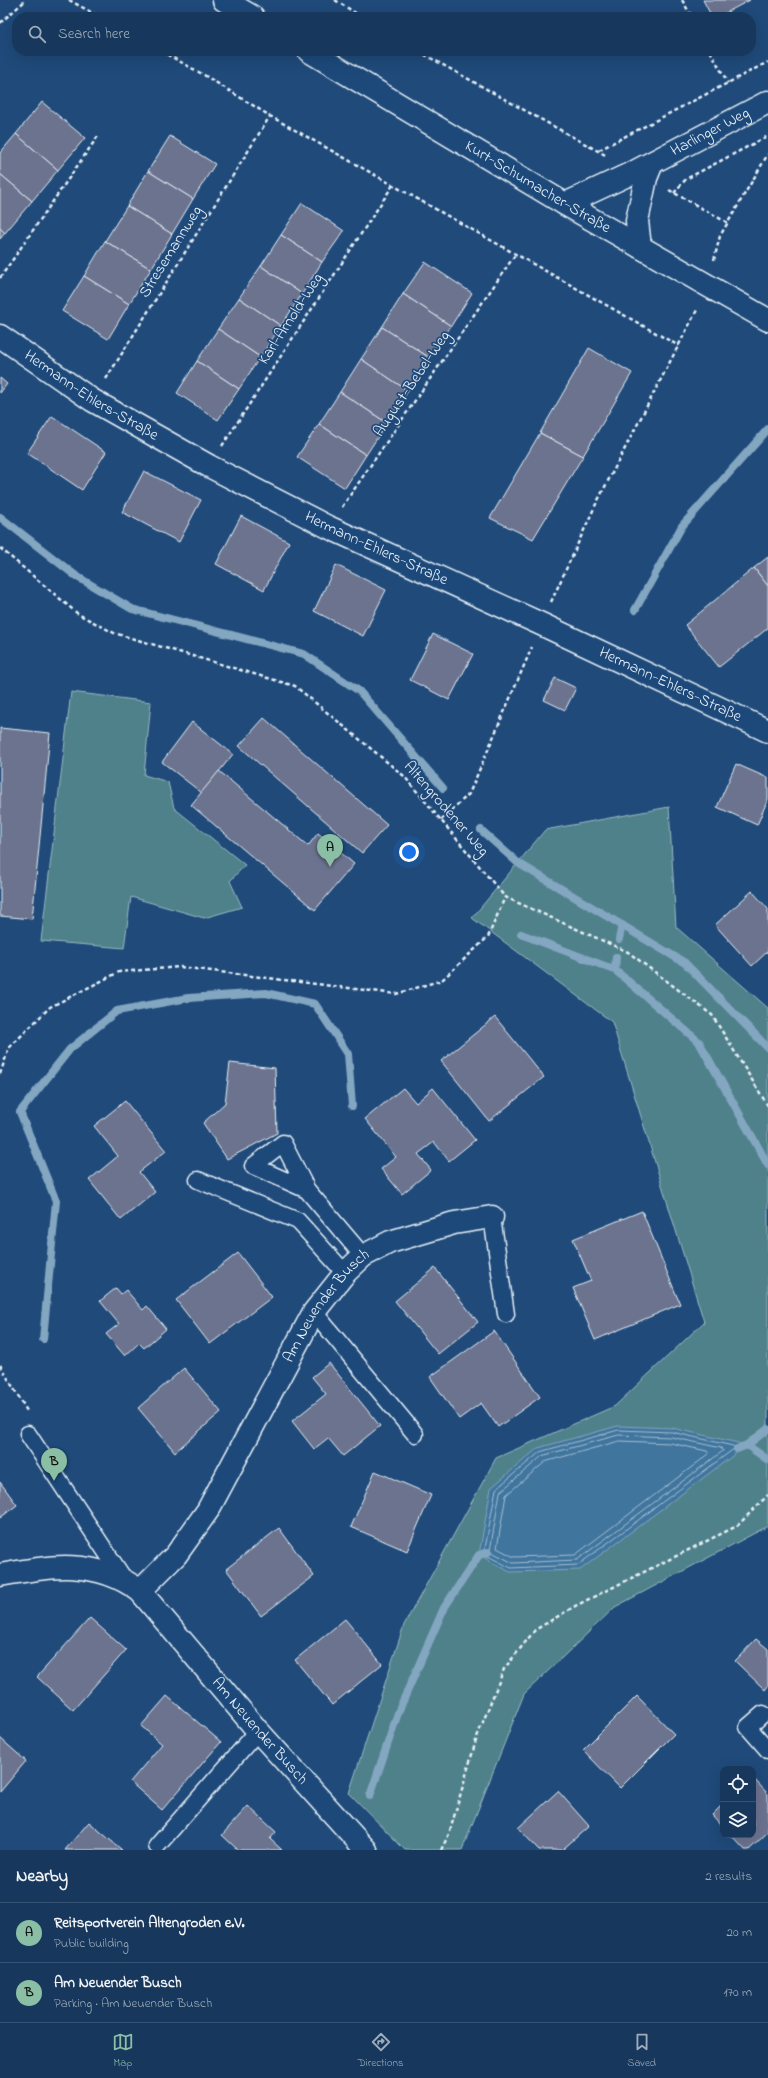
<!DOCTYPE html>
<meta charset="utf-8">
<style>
body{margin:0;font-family:"Indie Flower",sans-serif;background:#203f62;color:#f1f3f6}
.controls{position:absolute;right:12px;bottom:12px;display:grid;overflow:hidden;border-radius:8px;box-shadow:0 4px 16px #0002}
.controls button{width:36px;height:36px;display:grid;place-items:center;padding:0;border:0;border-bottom:1px solid #365272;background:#17385c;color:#f1f3f6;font:20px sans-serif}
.you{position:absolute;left:409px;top:852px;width:14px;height:14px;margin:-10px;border:3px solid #fff;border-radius:50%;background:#1a73e8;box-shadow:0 0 0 6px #1a73e833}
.badge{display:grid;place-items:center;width:26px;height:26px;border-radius:50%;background:#8abfa5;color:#111;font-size:13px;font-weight:700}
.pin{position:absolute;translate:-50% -33px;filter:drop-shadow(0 1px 2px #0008)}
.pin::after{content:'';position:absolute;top:21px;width:14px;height:12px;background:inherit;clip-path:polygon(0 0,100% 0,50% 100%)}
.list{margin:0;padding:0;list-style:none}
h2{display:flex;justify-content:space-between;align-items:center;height:52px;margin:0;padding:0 16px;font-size:17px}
h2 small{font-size:13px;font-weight:400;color:#9eacbb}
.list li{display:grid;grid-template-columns:26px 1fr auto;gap:12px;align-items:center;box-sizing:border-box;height:60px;padding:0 16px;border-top:1px solid #365272}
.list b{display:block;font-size:15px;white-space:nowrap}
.list p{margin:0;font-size:13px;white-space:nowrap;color:#9eacbb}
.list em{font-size:13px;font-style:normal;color:#9eacbb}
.icon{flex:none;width:22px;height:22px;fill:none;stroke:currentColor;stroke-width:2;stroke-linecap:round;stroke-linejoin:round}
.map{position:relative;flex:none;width:768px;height:1850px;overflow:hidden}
.search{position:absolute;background:#17385c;box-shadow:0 4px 16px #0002;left:12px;right:12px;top:12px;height:44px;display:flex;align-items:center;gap:10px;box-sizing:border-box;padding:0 14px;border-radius:16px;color:#9eacbb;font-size:15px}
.sheet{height:172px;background:#17385c}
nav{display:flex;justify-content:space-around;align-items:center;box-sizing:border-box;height:56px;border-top:1px solid #365272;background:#17385c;font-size:11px;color:#9eacbb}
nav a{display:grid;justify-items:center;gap:2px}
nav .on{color:#8abfa5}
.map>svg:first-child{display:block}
.green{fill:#50818b;stroke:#9cb9c2}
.water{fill:#40749d;stroke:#83a6c1}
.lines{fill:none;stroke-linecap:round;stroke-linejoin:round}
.shore{stroke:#a5bfd4;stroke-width:1}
.stream{stroke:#83a6c1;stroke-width:8}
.building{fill:#6c738f;stroke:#e8f1f8}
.service-casing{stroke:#e8f1f8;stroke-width:19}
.minor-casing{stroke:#e8f1f8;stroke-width:25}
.tertiary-casing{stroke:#e8f1f8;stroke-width:25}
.path{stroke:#e8f1f8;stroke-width:2.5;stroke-dasharray:4 3;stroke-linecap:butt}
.service{stroke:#1f4a7a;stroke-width:16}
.minor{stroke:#1f4a7a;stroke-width:22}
.tertiary{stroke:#1f4a7a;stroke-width:22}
.labels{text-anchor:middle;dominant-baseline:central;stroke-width:3.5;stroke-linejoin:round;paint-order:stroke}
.street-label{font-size:16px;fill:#e8f1f8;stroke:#1f4a7a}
</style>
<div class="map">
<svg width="768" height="1850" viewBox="0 0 768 1850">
<rect width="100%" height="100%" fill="#1f4a7a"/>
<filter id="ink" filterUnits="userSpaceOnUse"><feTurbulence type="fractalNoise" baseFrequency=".025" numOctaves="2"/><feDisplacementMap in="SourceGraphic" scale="8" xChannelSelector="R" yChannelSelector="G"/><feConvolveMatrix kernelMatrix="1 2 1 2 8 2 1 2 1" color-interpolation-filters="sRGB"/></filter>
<g filter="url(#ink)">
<!-- green -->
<g class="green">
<polygon points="71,692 151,702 144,775 168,782 174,808 245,865 230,881 242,907 204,918 131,897 124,948 41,941"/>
<polygon points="669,807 676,927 768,1008 768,1526 615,1607 524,1694 462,1850 405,1850 349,1793 404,1625 496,1458 615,1406 704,1322 612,1022 472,918 545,830"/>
</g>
<!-- water -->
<polygon class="water" points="618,1426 672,1428 747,1445 580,1570 510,1572 479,1555 491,1488 538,1448"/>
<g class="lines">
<!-- shore -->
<g class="shore">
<polygon points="619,1430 672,1432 733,1446 735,1448 578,1565 511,1568 484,1554 496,1489 540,1452"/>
<polygon points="619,1435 671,1437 721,1448 723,1451 577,1560 513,1563 490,1551 500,1492 542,1456"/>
<polygon points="620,1441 670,1443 707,1451 709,1454 575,1555 514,1557 497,1548 506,1495 545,1462"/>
</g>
<!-- stream -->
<g class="stream">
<polyline points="0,517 76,576 132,609 304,654 359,691 443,788"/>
<polyline points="635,610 682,526 768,429"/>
<polyline points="481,830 518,863 685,963 768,1048"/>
<polyline points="521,934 615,970"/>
<polyline points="619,939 622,925"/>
<polyline points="616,957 615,970 699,1042 768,1165"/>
<polyline points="43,1339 56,1201 20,1112 70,1049 117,1011 188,998 266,993 315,1004 348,1054 352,1106"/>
<polyline points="747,1445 768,1460"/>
<polyline points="737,1449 747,1445 768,1429"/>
<polyline points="370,1796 399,1710 444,1608 479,1555 488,1552"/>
</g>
</g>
<!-- building -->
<g class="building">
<polygon points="703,0 750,0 718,17 712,17"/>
<polygon points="42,102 85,138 58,170 16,134"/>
<polygon points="16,134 58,170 32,201 0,174 0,153"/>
<polygon points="170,136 215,164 193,199 148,171"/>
<polygon points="148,171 193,199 172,234 127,206"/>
<polygon points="0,174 32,201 5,233 0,228"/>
<polygon points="302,203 344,231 322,262 281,235"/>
<polygon points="127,206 172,234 151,269 105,241"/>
<polygon points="0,228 5,233 0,239"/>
<polygon points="281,235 322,262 302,294 261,266"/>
<polygon points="105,241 151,269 129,304 84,276"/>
<polygon points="425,262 472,293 451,326 403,294"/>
<polygon points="261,266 302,294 281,326 239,298"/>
<polygon points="84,276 129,304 108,339 62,311"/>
<polygon points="403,294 451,326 430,358 382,327"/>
<polygon points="239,298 281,326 260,357 218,329"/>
<polygon points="382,327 430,358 408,391 361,359"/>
<polygon points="218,329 260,357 239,389 197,361"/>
<polygon points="589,348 632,373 583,456 540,433"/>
<polygon points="361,359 408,391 387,423 340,392"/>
<polygon points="197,361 239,389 218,420 177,393"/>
<polygon points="0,378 7,384 0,393"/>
<polygon points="340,392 387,423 366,455 319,424"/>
<polygon points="52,416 106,452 82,490 27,453"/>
<polygon points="319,424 366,455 345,488 297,457"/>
<polygon points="540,433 583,456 533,539 490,518"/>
<polygon points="144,471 201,500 179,542 122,512"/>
<polygon points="241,516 289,542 264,590 216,564"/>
<polygon points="768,557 768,586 754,568"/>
<polygon points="336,565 386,590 363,636 314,611"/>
<polygon points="754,568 768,586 768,628 719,667 685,625"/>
<polygon points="433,634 473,654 449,700 410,680"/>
<polygon points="555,678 576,688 565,710 544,700"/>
<polygon points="264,718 387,825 362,853 239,746"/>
<polygon points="192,722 233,754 202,793 162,762"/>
<polygon points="0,728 50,733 32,919 0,916"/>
<polygon points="736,764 768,778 768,799 757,825 717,807"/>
<polygon points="219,771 308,846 318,833 354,864 315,910 191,805"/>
<polygon points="752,891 768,909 768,951 752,966 715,925"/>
<polygon points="495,1017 544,1077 489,1121 441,1061"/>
<polygon points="230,1063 275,1068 277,1133 227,1159 203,1123 225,1103"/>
<polygon points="403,1088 416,1103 433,1088 475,1140 449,1161 434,1142 418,1154 431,1170 402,1194 381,1169 396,1157 365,1119"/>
<polygon points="125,1101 166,1151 139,1172 155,1192 121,1220 89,1180 118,1156 94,1126"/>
<polygon points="642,1211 680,1304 595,1340 573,1288 591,1281 573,1239"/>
<polygon points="238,1253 272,1297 210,1344 176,1300"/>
<polygon points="435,1268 478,1322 438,1354 395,1301"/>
<polygon points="116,1288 121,1294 126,1290 143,1310 147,1306 166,1329 144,1348 139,1343 125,1356 106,1334 119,1324 100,1301"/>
<polygon points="494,1331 540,1397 498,1427 481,1403 459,1419 430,1377"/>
<polygon points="329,1363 380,1426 343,1456 328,1438 314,1449 292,1421 326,1394 312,1377"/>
<polygon points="184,1368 221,1412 175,1452 138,1408"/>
<polygon points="375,1471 431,1495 407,1551 351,1527"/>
<polygon points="0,1482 17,1505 0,1518"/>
<polygon points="279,1528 314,1576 261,1616 226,1569"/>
<polygon points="90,1618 126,1650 73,1710 37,1677"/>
<polygon points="345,1619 382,1664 332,1705 295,1660"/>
<polygon points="756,1639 768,1649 768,1686 765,1690 735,1661"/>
<polygon points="167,1696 221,1742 162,1810 130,1782 162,1744 141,1726"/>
<polygon points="637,1696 674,1734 620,1788 583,1750"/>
<polygon points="0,1738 26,1761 0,1792"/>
<polygon points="753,1778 768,1794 768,1832 749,1850 745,1850 731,1835 753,1835"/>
<polygon points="558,1791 589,1826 562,1850 539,1850 518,1828"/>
<polygon points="723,1804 723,1827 712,1815"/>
<polygon points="248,1806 276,1832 270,1839 282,1850 238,1850 222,1835"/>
<polygon points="89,1822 122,1850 65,1850"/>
</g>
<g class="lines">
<defs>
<g id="service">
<polyline points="198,1180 298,1221 345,1273"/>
<polyline points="307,1190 283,1143 253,1166 307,1190 363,1256"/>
<polyline points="492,1217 506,1314"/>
<polyline points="314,1312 415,1434"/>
<polyline points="28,1434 124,1579"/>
<polyline points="763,1714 748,1727 768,1750"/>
<polyline points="157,1846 258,1731"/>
</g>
<g id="minor">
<path id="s1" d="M 565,204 L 634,172 L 768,102"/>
<polyline points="640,247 637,221 646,178 652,163"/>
<path id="s2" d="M 0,336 L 92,400 L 209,466 L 328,527 L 541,624 L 768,731"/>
<path id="s3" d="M 0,1575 C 50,1566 96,1558 140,1591 L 258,1731 L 366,1850"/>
<path id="s4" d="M 140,1591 L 176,1555 L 208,1510 L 314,1312 L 345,1273 L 363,1256 L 390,1242 L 454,1223 L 492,1217"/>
</g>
<g id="tertiary">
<polyline points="224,0 253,17"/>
<path id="s5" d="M 309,51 L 565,204 L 768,320"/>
</g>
</defs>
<!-- service casing -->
<use href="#service" class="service-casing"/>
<!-- minor casing -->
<use href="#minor" class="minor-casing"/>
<!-- tertiary casing -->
<use href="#tertiary" class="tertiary-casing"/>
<!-- path -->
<g class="path">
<polyline points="69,0 100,17"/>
<polyline points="335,0 362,17"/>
<polyline points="682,0 692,17"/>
<polyline points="0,23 26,0"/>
<polyline points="161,51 204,75 270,116 679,346"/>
<polyline points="418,51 607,156"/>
<polyline points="710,51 728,83"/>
<polyline points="599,150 768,62"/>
<polyline points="669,190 728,223"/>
<polyline points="674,193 686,179 768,136"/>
<polyline points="714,260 720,236 768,154"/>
<polyline points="0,278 98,136"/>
<polyline points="106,379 270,116"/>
<polyline points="222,446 393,185"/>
<polyline points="342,507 515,255"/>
<polyline points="0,548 78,614 114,633 295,686 404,776 505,897 628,952 712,1015 768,1106"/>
<polyline points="551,602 596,504 698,308"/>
<polyline points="441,820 469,794 532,647"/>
<polyline points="0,1074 9,1048 50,1007 119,972 180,967 396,994 442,980 488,937 505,897"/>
<polyline points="0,1365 27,1411"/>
<polyline points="441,1850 449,1834 477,1737 504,1669 535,1630 577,1605 737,1526 768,1495"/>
</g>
<!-- service -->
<use href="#service" class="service"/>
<!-- minor -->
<use href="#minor" class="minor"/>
<!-- tertiary -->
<use href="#tertiary" class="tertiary"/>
</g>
</g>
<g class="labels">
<!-- street labels -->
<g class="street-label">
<text stroke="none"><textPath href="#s1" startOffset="162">Harlinger Weg</textPath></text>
<text stroke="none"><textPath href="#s5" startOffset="266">Kurt-Schumacher-Straße</textPath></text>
<text transform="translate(171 252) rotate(-58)">Stresemannweg</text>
<text transform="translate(291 319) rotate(-57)">Karl-Arnold-Weg</text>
<text transform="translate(412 384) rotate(-56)">August-Bebel-Weg</text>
<text stroke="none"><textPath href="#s2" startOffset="109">Hermann-Ehlers-Straße</textPath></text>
<text stroke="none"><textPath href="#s2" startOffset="433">Hermann-Ehlers-Straße</textPath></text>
<text stroke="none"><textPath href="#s2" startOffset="757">Hermann-Ehlers-Straße</textPath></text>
<text transform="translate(446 809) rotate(49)">Altengrodener Weg</text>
<text stroke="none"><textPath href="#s4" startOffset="343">Am Neuender Busch</textPath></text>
<text stroke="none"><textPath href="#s3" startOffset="330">Am Neuender Busch</textPath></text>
</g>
</g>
</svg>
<div class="controls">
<button><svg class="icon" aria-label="locate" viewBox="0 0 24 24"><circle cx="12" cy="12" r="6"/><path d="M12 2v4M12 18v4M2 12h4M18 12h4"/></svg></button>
<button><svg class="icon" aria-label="layers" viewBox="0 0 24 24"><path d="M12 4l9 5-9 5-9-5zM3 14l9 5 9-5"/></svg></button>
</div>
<div class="you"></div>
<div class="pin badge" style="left:330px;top:867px">A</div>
<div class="pin badge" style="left:54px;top:1481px">B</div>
<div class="search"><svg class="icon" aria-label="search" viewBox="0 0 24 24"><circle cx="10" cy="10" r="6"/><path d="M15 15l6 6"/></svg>Search here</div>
</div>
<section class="sheet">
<h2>Nearby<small>2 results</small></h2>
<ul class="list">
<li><span class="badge">A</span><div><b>Reitsportverein Altengroden e.V.</b><p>Public building</p></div><em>20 m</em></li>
<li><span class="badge">B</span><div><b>Am Neuender Busch</b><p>Parking · Am Neuender Busch</p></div><em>170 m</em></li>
</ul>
</section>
<nav>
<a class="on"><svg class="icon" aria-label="map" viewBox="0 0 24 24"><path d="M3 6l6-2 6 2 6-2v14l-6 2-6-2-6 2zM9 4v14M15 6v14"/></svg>Map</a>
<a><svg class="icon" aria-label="directions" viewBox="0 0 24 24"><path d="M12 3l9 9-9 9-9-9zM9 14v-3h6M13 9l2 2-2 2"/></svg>Directions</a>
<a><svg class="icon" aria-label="saved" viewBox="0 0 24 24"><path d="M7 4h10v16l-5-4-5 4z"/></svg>Saved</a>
</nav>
